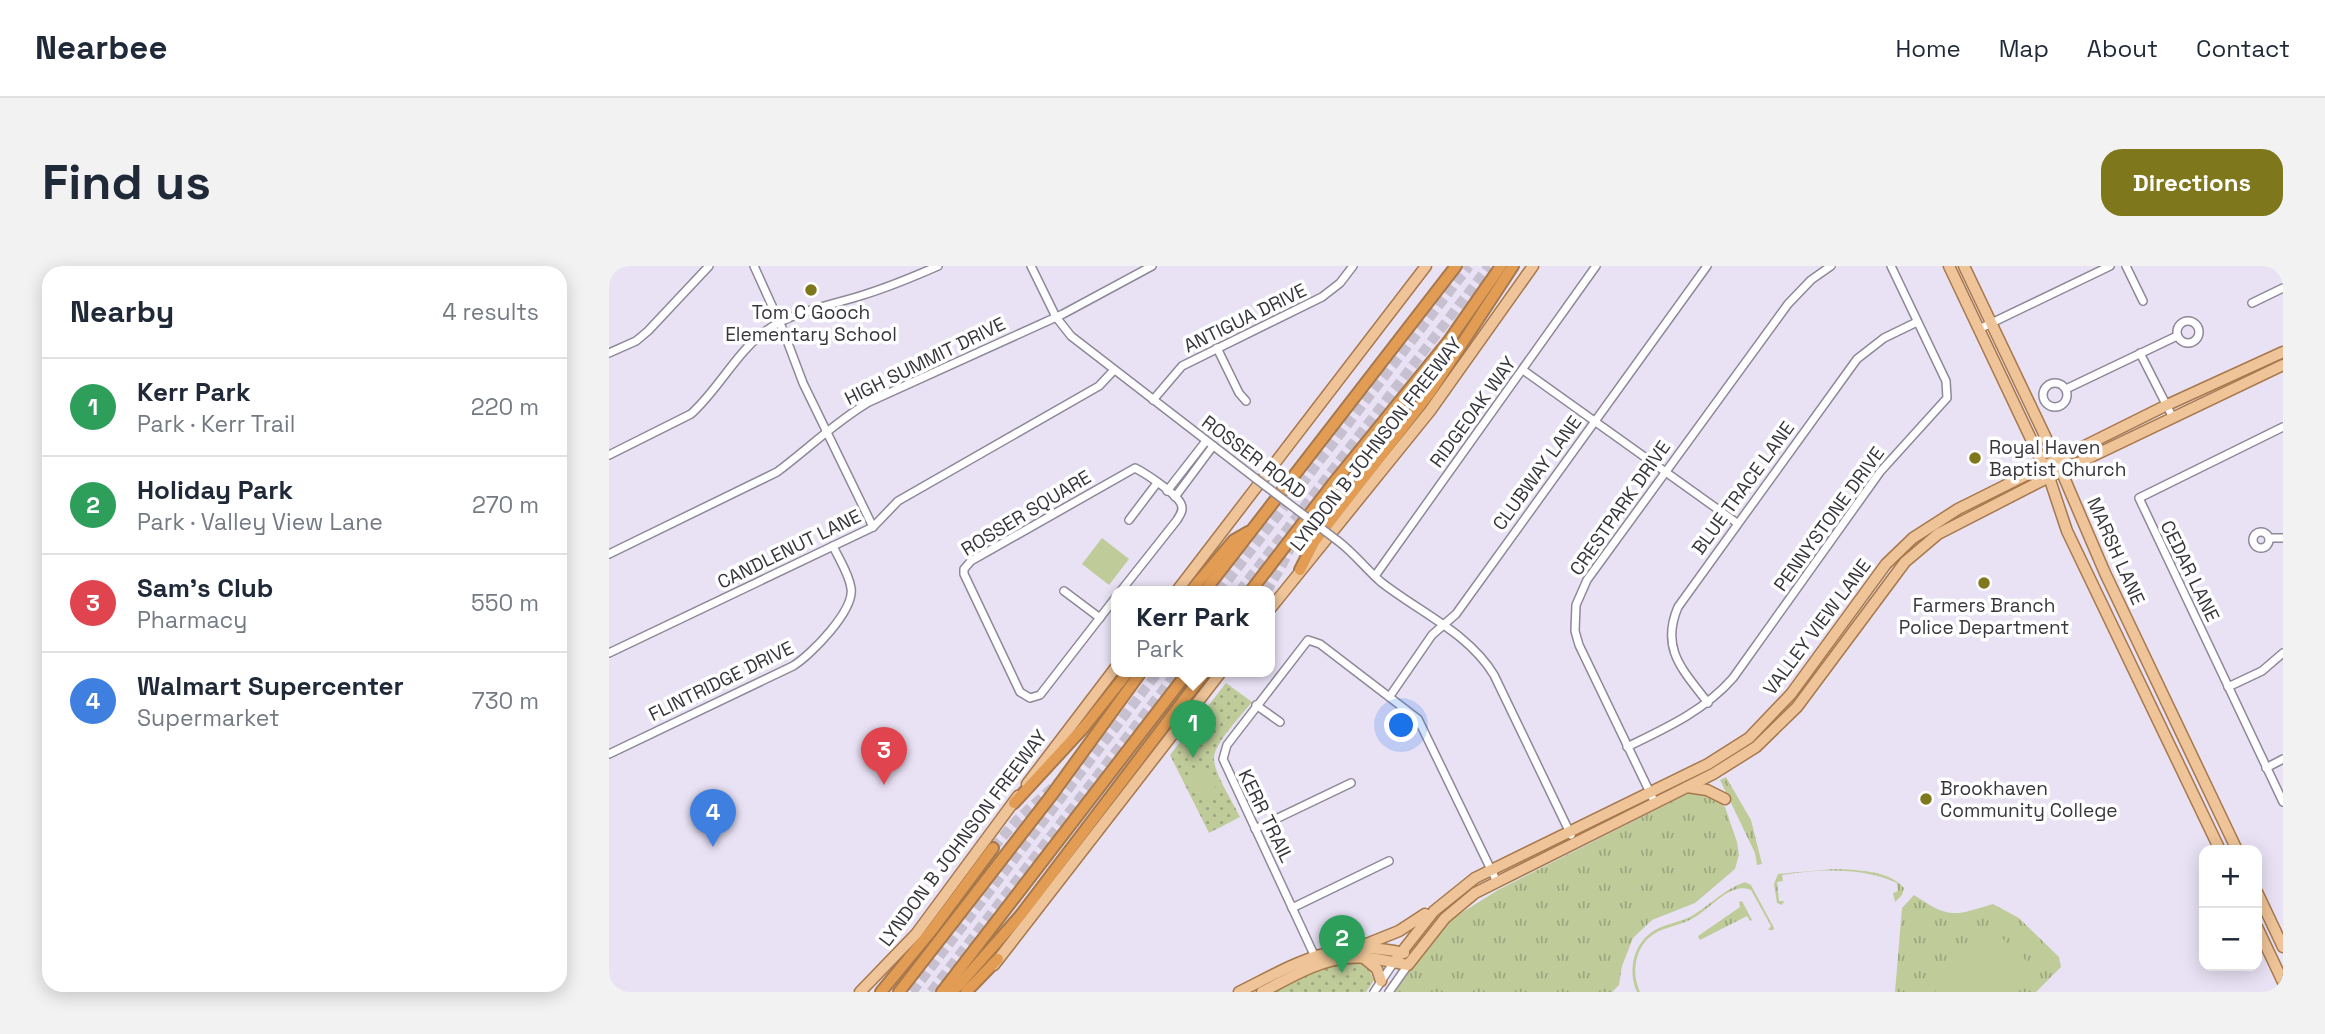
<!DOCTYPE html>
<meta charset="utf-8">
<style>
body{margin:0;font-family:"Space Grotesk",sans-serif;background:#f2f2f3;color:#1f2937}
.controls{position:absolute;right:21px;bottom:21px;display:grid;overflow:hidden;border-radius:14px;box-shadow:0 4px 18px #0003}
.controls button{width:63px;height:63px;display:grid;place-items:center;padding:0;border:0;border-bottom:2px solid #e0e1e3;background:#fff;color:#1f2937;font:35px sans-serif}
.you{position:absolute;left:793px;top:460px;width:24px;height:24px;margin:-18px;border:5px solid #fff;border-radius:50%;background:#1a73e8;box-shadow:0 0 0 10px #1a73e833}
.badge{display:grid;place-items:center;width:46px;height:46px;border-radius:50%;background:#7e771c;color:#fff;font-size:23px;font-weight:700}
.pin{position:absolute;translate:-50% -58px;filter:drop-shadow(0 2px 4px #0008)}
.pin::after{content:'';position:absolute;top:37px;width:24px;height:21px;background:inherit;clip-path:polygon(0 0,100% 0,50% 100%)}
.popup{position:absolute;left:502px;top:320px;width:164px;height:91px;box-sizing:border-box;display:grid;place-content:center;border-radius:14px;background:#fff;filter:drop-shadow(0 2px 5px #0005);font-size:23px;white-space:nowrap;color:#747a83}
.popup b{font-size:26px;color:#1f2937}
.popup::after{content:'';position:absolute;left:50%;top:100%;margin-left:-14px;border:14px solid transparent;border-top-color:#fff}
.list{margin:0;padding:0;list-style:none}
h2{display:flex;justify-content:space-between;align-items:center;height:91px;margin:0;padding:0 28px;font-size:30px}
h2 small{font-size:23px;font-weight:400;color:#747a83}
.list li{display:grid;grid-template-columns:46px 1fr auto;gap:21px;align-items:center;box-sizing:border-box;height:98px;padding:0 28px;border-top:2px solid #e0e1e3}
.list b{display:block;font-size:26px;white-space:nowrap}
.list p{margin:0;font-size:23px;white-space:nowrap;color:#747a83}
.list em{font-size:23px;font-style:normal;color:#747a83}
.map{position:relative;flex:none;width:1674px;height:726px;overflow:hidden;border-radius:21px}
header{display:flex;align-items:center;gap:42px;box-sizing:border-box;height:98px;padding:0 35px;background:#fff;border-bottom:2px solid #e0e1e3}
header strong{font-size:33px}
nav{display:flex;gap:38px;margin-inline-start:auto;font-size:24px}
.intro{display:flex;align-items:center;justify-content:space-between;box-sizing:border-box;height:168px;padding:0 42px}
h1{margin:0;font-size:49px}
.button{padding:18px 32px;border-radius:21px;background:#7e771c;color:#fff;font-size:24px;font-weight:700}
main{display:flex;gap:42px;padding:0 42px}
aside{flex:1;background:#fff;border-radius:21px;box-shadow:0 4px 18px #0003}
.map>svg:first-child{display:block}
.grass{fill:url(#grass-tufts)}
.park{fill:url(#park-dots)}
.pitch{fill:#c0cb9a}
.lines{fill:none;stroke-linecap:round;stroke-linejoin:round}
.highway-tunnel{stroke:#c6c0d0;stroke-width:10;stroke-dasharray:10 5;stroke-linecap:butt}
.minor-casing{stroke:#8e8898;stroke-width:10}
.major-casing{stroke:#a6784c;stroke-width:13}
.highway-casing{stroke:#a6784c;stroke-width:14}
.minor{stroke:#fff;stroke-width:7}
.major{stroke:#eec498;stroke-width:10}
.highway{stroke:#e29c54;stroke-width:10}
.minor-bridge-casing{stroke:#8e8898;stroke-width:10;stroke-linecap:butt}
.minor-bridge{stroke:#fff;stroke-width:7}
.poi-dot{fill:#7e771c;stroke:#fff;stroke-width:2.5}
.labels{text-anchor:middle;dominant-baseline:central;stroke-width:7;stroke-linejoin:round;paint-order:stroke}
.poi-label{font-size:19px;fill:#38363d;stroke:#fff}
.street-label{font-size:19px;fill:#38363d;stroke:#fff}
</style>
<header>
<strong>Nearbee</strong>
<nav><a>Home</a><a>Map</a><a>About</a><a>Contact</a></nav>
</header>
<div class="intro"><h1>Find us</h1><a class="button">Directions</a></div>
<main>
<aside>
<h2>Nearby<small>4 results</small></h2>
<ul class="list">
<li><span class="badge" style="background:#2e9e5b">1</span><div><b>Kerr Park</b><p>Park · Kerr Trail</p></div><em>220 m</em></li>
<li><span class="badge" style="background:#2e9e5b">2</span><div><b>Holiday Park</b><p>Park · Valley View Lane</p></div><em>270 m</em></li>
<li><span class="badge" style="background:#e0444e">3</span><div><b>Sam's Club</b><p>Pharmacy</p></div><em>550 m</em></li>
<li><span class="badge" style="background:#3f7fe0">4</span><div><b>Walmart Supercenter</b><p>Supermarket</p></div><em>730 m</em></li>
</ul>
</aside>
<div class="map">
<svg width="1674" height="726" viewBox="0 0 1674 726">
<defs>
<pattern id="grass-tufts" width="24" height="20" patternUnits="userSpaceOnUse" patternTransform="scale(1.75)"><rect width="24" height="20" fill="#c0cb9a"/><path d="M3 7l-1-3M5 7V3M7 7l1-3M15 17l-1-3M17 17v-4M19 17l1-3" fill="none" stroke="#9da67f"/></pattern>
<pattern id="park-dots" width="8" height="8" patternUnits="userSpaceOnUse" patternTransform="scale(1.75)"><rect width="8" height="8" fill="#c0cb9a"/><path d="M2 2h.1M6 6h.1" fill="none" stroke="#9da67f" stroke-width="1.8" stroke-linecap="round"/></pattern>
</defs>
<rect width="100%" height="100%" fill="#e9e2f5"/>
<!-- grass -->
<g class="grass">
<polygon points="1117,511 1142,554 1153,598 1148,599 1146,587 1111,514"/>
<polygon points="1082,526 1101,526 1116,541 1128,576 1130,589 1126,603 1086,637 1043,654 1024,672 1013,700 1010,719 1003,726 786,726 809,692 841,654 889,624"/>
<path d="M 1225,603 C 1247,604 1280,604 1295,622 L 1293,629 L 1286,636 L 1284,627 L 1289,625 L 1288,617 C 1252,601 1211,603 1173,609 L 1174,615 L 1168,616 L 1170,635 L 1175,635 L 1173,639 L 1168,637 L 1165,618 L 1169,608 Z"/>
<path d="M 1136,616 L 1142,619 L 1165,662 L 1164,664 L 1159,664 L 1162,660 L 1142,624 C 1122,615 1102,642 1086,651 C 1075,658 1062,660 1050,665 C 1027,676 1021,704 1031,726 L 1028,726 C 1018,704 1025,676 1046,664 C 1058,657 1074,656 1086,648 C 1103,637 1116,623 1136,616 Z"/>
<path d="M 1305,629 C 1341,653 1344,650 1384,638 L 1410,652 L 1450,691 L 1452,701 L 1427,726 L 1286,726 L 1293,642 Z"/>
<polygon points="1133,635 1143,654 1141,655 1138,650 1091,674 1089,670 1131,641 1130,636"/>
</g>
<!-- park -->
<g class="park">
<path d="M 617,417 L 643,436 C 633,449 607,475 605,491 C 604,506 624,536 631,551 L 600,567 L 561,489 Z"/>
<polygon points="738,695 757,698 765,714 757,726 663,726 720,699"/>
</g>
<!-- pitch -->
<g class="pitch">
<polygon points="493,272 520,293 500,319 473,298"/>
<polygon points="595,499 611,530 595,538 579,507"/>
<polygon points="1384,664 1426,703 1405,726 1326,726"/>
</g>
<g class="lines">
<!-- highway-tunnel -->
<g class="highway-tunnel">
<polyline points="610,326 860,0"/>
<polyline points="630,326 880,0"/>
<polyline points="657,326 672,301 687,270"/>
<polyline points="384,582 409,553 451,515"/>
<polyline points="303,726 549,406"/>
<polyline points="322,726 568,406"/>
</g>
<defs>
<g id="minor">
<polyline points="145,0 174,64 194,117 264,261"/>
<polyline points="422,0 447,51 462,70 646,212"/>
<polyline points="1517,0 1534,35"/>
<polyline points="1643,37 1674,22"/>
<circle cx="1579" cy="66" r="11"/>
<polyline points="1370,63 1501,0"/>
<polyline points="608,82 630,127 637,135"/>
<polyline points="0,87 27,75 39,65 100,0"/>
<polyline points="1531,87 1564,152"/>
<polyline points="914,104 1128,257"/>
<circle cx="1446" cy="129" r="12"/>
<polyline points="1457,123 1568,70"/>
<polyline points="544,134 573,100 713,31 731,17 744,0"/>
<polyline points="1674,161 1530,232 1674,536"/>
<path d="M 0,189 L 82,148 C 110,123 127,86 158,64 C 185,45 223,39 254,29 C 280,21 304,11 329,0"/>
<polyline points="558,225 597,175"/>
<polyline points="566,231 604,180"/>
<polyline points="520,254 548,217"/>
<circle cx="1652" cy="274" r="8"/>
<polyline points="1660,272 1674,272"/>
<path d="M 729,275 C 745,287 757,303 772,316 C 810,346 860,367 885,409 L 962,569"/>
<path d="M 0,288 L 168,206 C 199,183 226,156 260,136 L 454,48 L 543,0"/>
<polyline points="766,310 987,0"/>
<polyline points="455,325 491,352"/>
<path d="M 507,331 L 431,429 L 421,432 L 411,426 L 355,308 L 355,303 L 362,295 L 526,202 C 536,207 568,228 572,238 C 575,244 571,249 568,254 L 511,326"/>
<polyline points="0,387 264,261 289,235 490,120 505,104"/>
<polyline points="1619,421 1653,405 1674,387"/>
<polyline points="781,430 823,369 847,348 1098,0"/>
<path d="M 1099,437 C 1074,404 1051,383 1069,341 L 1248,93 L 1275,72 L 1308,56"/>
<polyline points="647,439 671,456"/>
<path d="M 1018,481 C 1057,462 1095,445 1124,412 L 1271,206 L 1338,132 L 1337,115 L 1282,0"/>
<path d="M 0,488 L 184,400 C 202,389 246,344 242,322 C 240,308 230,293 224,280"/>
<polyline points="1657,502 1674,493"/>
<polyline points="1046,537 970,379 966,365 967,339 978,314 1179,38 1202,14 1222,0"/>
<polyline points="646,563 742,517"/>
<polyline points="683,642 780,595"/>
<polyline points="707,693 614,493 618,479 699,374 711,378 809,453 888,616"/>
<polyline points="765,726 785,696"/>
<polyline points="780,726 799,699"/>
</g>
<g id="major">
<polyline points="1340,0 1440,211 1458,265 1611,584"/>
<polyline points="1355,0 1448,195 1496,307 1628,584"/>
<polyline points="567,326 817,0"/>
<polyline points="661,343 821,145 924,0"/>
<polyline points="418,518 507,401"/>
<polyline points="1078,521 1098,524 1116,533"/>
<polyline points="1648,626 1674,681"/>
<polyline points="1648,661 1674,716"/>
<polyline points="755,679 790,665 816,648"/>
<polyline points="755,692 768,703 772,715"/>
<polyline points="785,696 825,645 866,612 1099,498 1140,472 1182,428 1277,298 1304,272 1349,243 1558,139 1674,86"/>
<polyline points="385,699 612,406"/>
<polyline points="251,726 307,668 409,530"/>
<path d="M 630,726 C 688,697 727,671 795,687"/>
<path d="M 653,726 C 679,713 709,694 739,692 C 760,690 779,695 799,699 L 836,652 L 866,627 L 1104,508 L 1147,481 L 1188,441 L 1296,296 L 1329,268 L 1440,211 L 1674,99"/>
</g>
<g id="highway">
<polyline points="691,304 705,276 820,128 904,0"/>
<polyline points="581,326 625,274 639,266"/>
<polyline points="595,326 847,0"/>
<polyline points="641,326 723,219 839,76 892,0"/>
<polyline points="405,537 476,460 519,406"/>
<polyline points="272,726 323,664 384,582"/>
<polyline points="290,726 442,530 532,406"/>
<polyline points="333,726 579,406"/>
<polyline points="342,726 349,720 411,650 596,406"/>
<polyline points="357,726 389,693"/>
</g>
</defs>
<!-- minor casing -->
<use href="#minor" class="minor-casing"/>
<!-- major casing -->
<use href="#major" class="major-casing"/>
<!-- highway casing -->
<use href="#highway" class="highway-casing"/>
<!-- minor -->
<use href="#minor" class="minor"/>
<!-- major -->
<use href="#major" class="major"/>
<!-- highway -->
<use href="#highway" class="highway"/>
<defs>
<polyline id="minor-bridge" points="646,212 729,275"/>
</defs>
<!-- minor-bridge casing -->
<use href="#minor-bridge" class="minor-bridge-casing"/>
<!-- minor-bridge -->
<use href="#minor-bridge" class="minor-bridge"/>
</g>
<!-- markers -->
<g class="poi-dot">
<circle cx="202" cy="24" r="7"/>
<circle cx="1366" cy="192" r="7"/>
<circle cx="1375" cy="317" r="7"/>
<circle cx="1317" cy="533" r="7"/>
</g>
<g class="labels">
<!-- poi labels -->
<g class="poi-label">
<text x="202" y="46">Tom C Gooch<tspan x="202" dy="22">Elementary School</tspan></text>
<text x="1380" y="181" text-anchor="start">Royal Haven<tspan x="1380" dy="22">Baptist Church</tspan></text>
<text x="1375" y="339">Farmers Branch<tspan x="1375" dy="22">Police Department</tspan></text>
<text x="1331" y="522" text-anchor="start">Brookhaven<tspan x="1331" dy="22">Community College</tspan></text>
</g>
<!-- street labels -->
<g class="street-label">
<text transform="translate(636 52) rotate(-26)">ANTIGUA DRIVE</text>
<text transform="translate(316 95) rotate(-26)">HIGH SUMMIT DRIVE</text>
<text transform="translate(864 146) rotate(-54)">RIDGEOAK WAY</text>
<text transform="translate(767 178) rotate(-52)">LYNDON B JOHNSON FREEWAY</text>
<text transform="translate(645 191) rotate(37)">ROSSER ROAD</text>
<text transform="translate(928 207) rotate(-54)">CLUBWAY LANE</text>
<text transform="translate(1134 222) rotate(-54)">BLUE TRACE LANE</text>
<text transform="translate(1011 242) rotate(-55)">CRESTPARK DRIVE</text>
<text transform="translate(417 247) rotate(-31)">ROSSER SQUARE</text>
<text transform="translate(1220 253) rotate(-54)">PENNYSTONE DRIVE</text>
<text transform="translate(180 283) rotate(-26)">CANDLENUT LANE</text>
<text transform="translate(1507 285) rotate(66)">MARSH LANE</text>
<text transform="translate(1581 305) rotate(64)">CEDAR LANE</text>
<text transform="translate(1208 361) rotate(-53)">VALLEY VIEW LANE</text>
<text transform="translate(112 415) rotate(-26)">FLINTRIDGE DRIVE</text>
<text transform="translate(657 550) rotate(64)">KERR TRAIL</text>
<text transform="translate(354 572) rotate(-53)">LYNDON B JOHNSON FREEWAY</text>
</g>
</g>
</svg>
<div class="controls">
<button>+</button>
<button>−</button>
</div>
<div class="you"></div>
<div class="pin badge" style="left:584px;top:492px;background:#2e9e5b">1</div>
<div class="popup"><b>Kerr Park</b>Park</div>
<div class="pin badge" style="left:733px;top:707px;background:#2e9e5b">2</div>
<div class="pin badge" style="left:275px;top:519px;background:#e0444e">3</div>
<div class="pin badge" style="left:104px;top:581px;background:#3f7fe0">4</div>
</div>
</main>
